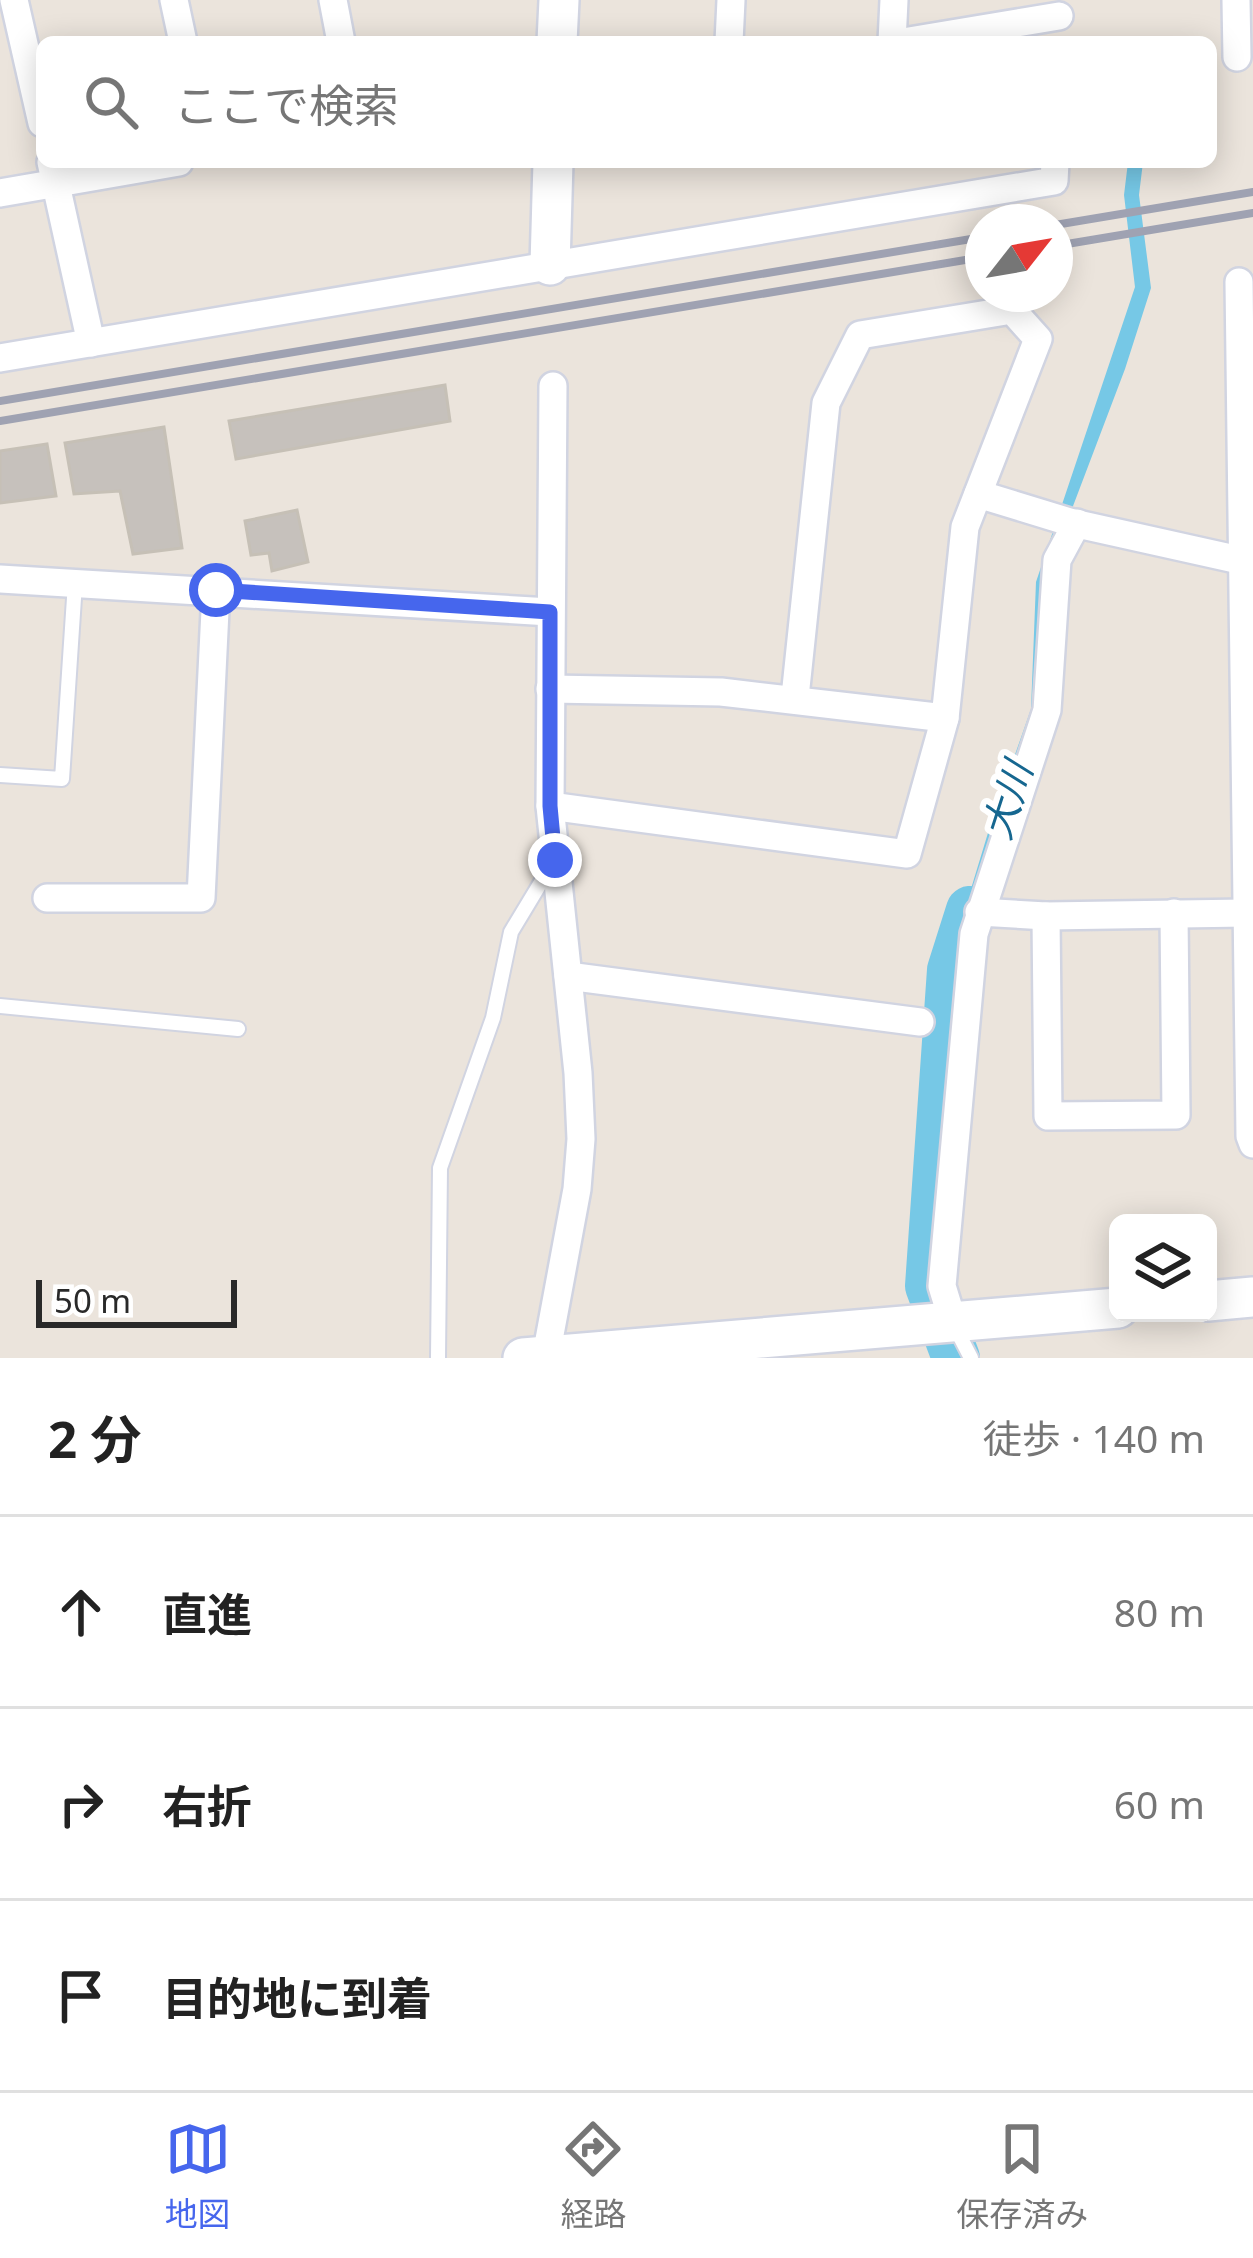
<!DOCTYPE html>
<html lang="ja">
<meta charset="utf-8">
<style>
body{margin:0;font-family:"Noto Sans","Noto Sans JP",sans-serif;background:#f6f6f6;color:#222}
.controls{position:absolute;right:36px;bottom:36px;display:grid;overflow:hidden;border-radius:18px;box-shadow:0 6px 30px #0003}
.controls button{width:108px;height:108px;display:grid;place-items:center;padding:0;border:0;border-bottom:3px solid #e0e0e0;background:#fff;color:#222;font:60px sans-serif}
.compass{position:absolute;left:965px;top:204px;width:108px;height:108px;border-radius:50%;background:#fff;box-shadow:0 6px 30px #0003;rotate:59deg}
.scale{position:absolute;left:36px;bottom:30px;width:201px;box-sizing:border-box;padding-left:12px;border:6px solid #292929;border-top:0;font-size:33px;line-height:42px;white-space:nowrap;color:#292929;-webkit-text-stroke:9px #fff;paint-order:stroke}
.stop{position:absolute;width:36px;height:36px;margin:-27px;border:9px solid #4666ed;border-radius:50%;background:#fff}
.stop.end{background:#4666ed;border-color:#fff;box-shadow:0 3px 12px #0008}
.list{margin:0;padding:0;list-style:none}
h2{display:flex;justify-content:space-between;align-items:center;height:156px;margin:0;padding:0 48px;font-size:51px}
h2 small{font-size:39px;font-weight:400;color:#767676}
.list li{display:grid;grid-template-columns:78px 1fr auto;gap:36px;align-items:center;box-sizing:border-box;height:192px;padding:0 48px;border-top:3px solid #e0e0e0}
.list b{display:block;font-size:45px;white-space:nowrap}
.list em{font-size:39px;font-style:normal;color:#767676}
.icon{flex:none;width:66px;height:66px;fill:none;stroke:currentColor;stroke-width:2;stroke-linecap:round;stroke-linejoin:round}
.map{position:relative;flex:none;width:1253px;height:1358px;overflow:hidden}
.search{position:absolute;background:#fff;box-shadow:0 6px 30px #0003;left:36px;right:36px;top:36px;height:132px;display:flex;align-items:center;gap:30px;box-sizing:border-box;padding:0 42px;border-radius:18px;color:#767676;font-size:45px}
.sheet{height:732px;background:#fff}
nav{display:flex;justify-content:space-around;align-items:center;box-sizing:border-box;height:168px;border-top:3px solid #e0e0e0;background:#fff;font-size:33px;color:#767676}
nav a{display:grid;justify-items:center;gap:6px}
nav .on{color:#4666ed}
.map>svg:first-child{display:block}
.water{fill:#76c8e6}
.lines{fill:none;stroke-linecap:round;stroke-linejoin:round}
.river{stroke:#76c8e6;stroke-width:48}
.building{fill:#c6c1bc;stroke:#c6c0b6;stroke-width:3}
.lane-casing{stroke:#d1d4e1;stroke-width:18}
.street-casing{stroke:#d1d4e1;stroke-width:32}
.secondary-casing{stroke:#d1d4e1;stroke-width:44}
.lane{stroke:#fff;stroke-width:14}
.street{stroke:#fff;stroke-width:27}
.secondary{stroke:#fff;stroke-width:39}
.rail{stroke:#9fa2b2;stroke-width:8}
.route{stroke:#4666ed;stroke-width:15}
.labels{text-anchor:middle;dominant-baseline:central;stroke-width:12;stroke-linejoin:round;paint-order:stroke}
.water-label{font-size:39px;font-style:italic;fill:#166790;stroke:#fff}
</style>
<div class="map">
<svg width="1253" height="1358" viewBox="0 0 1253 1358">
<rect width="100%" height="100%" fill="#ebe4dc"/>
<!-- water -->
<polygon class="water" points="1128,162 1143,162 1139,195 1151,288 1125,369 1048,572 1039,709 955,974 946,971 991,823 1031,709 1036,582 1135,287 1124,195"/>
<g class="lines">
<!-- river -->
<polyline class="river" points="956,1358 929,1286 951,970 970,910"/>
</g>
<!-- building -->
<g class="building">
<polygon points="445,385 450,421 236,459 229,421"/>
<polygon points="164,427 182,548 133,554 120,491 74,494 65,443"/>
<polygon points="47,444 56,496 0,503 0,451"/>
<polygon points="297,510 308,562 272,571 269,553 251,555 245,521"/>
</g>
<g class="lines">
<defs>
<g id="lane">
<polyline points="0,775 62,779 75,583"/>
<polyline points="0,1006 238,1029"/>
<polyline points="955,1327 971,1358"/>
<polyline points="438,1358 440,1168 493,1018 511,932 552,864"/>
</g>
<g id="street">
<polyline points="14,0 42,123"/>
<polyline points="174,0 183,42"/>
<polyline points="333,0 341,42"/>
<polyline points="1236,0 1237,57"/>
<polyline points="729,42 731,0"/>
<polyline points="892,42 894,0"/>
<polyline points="903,42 1059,16"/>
<polyline points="51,162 91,343"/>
<polyline points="0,193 179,162"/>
<polyline points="1239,282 1250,1136 1253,1144"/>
<polyline points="0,358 1054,181 1055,162"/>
<polyline points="978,494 1073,523 1244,561"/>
<polyline points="0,579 550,612"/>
<polyline points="550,689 721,692 945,718 965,527 1038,339 1012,310 860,335 826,403 795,697"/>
<polyline points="550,806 907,854 945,718"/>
<polyline points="47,898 201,898 216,590"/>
<polyline points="979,912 1046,916 1246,913"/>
<polyline points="1046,916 1048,1116 1176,1115 1174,913"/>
<polyline points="568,976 920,1022"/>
<polyline points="953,1322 942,1286 974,934 1047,710 1057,560 1077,523"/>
<polyline points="546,1356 577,1189 581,1139 578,1073 550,806 553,386"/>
</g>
<g id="secondary">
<polyline points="557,42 559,0"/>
<polyline points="550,265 553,162"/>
<polyline points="1208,1301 1253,1297"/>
<polyline points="523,1358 1118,1308"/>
</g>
</defs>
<!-- lane casing -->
<use href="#lane" class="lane-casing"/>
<!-- street casing -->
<use href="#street" class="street-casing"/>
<!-- secondary casing -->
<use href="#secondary" class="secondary-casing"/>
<!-- lane -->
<use href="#lane" class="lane"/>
<!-- street -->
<use href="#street" class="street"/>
<!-- secondary -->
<use href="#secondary" class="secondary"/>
<!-- rail -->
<g class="rail">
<polyline points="1055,225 1253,192"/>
<polyline points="1055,246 1253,213"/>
<polyline points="0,401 983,237"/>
<polyline points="0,421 983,257"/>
</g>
</g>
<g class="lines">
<!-- route -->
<polyline class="route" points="216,590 550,612 550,806 555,860"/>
</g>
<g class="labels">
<!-- water labels -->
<g class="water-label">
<text transform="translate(1006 800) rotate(-72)">大川</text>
</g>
</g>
</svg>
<div class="controls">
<button><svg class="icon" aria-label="layers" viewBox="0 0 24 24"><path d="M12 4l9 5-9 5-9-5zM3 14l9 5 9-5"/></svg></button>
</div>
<svg class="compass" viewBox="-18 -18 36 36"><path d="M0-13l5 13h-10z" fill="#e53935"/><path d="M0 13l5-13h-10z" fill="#767676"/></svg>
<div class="scale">50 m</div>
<div class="stop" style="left:216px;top:590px"></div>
<div class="stop end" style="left:555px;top:860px"></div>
<div class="search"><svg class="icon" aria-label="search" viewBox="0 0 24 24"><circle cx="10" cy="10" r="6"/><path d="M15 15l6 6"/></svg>ここで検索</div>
</div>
<section class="sheet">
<h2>2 分<small>徒歩 · 140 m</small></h2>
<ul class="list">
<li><svg class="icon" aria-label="ahead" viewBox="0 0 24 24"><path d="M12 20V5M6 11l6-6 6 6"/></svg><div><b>直進</b></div><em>80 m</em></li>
<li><svg class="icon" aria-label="right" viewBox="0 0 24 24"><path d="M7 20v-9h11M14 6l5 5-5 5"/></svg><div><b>右折</b></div><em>60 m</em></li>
<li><svg class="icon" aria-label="arrive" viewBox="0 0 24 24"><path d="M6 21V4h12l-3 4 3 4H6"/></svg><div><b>目的地に到着</b></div></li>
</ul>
</section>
<nav>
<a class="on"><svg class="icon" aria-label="map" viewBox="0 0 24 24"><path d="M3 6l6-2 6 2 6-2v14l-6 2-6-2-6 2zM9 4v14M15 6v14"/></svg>地図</a>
<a><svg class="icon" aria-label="directions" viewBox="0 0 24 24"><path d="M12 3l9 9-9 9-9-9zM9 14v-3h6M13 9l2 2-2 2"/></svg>経路</a>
<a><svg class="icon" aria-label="saved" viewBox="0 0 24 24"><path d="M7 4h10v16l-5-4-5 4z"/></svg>保存済み</a>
</nav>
